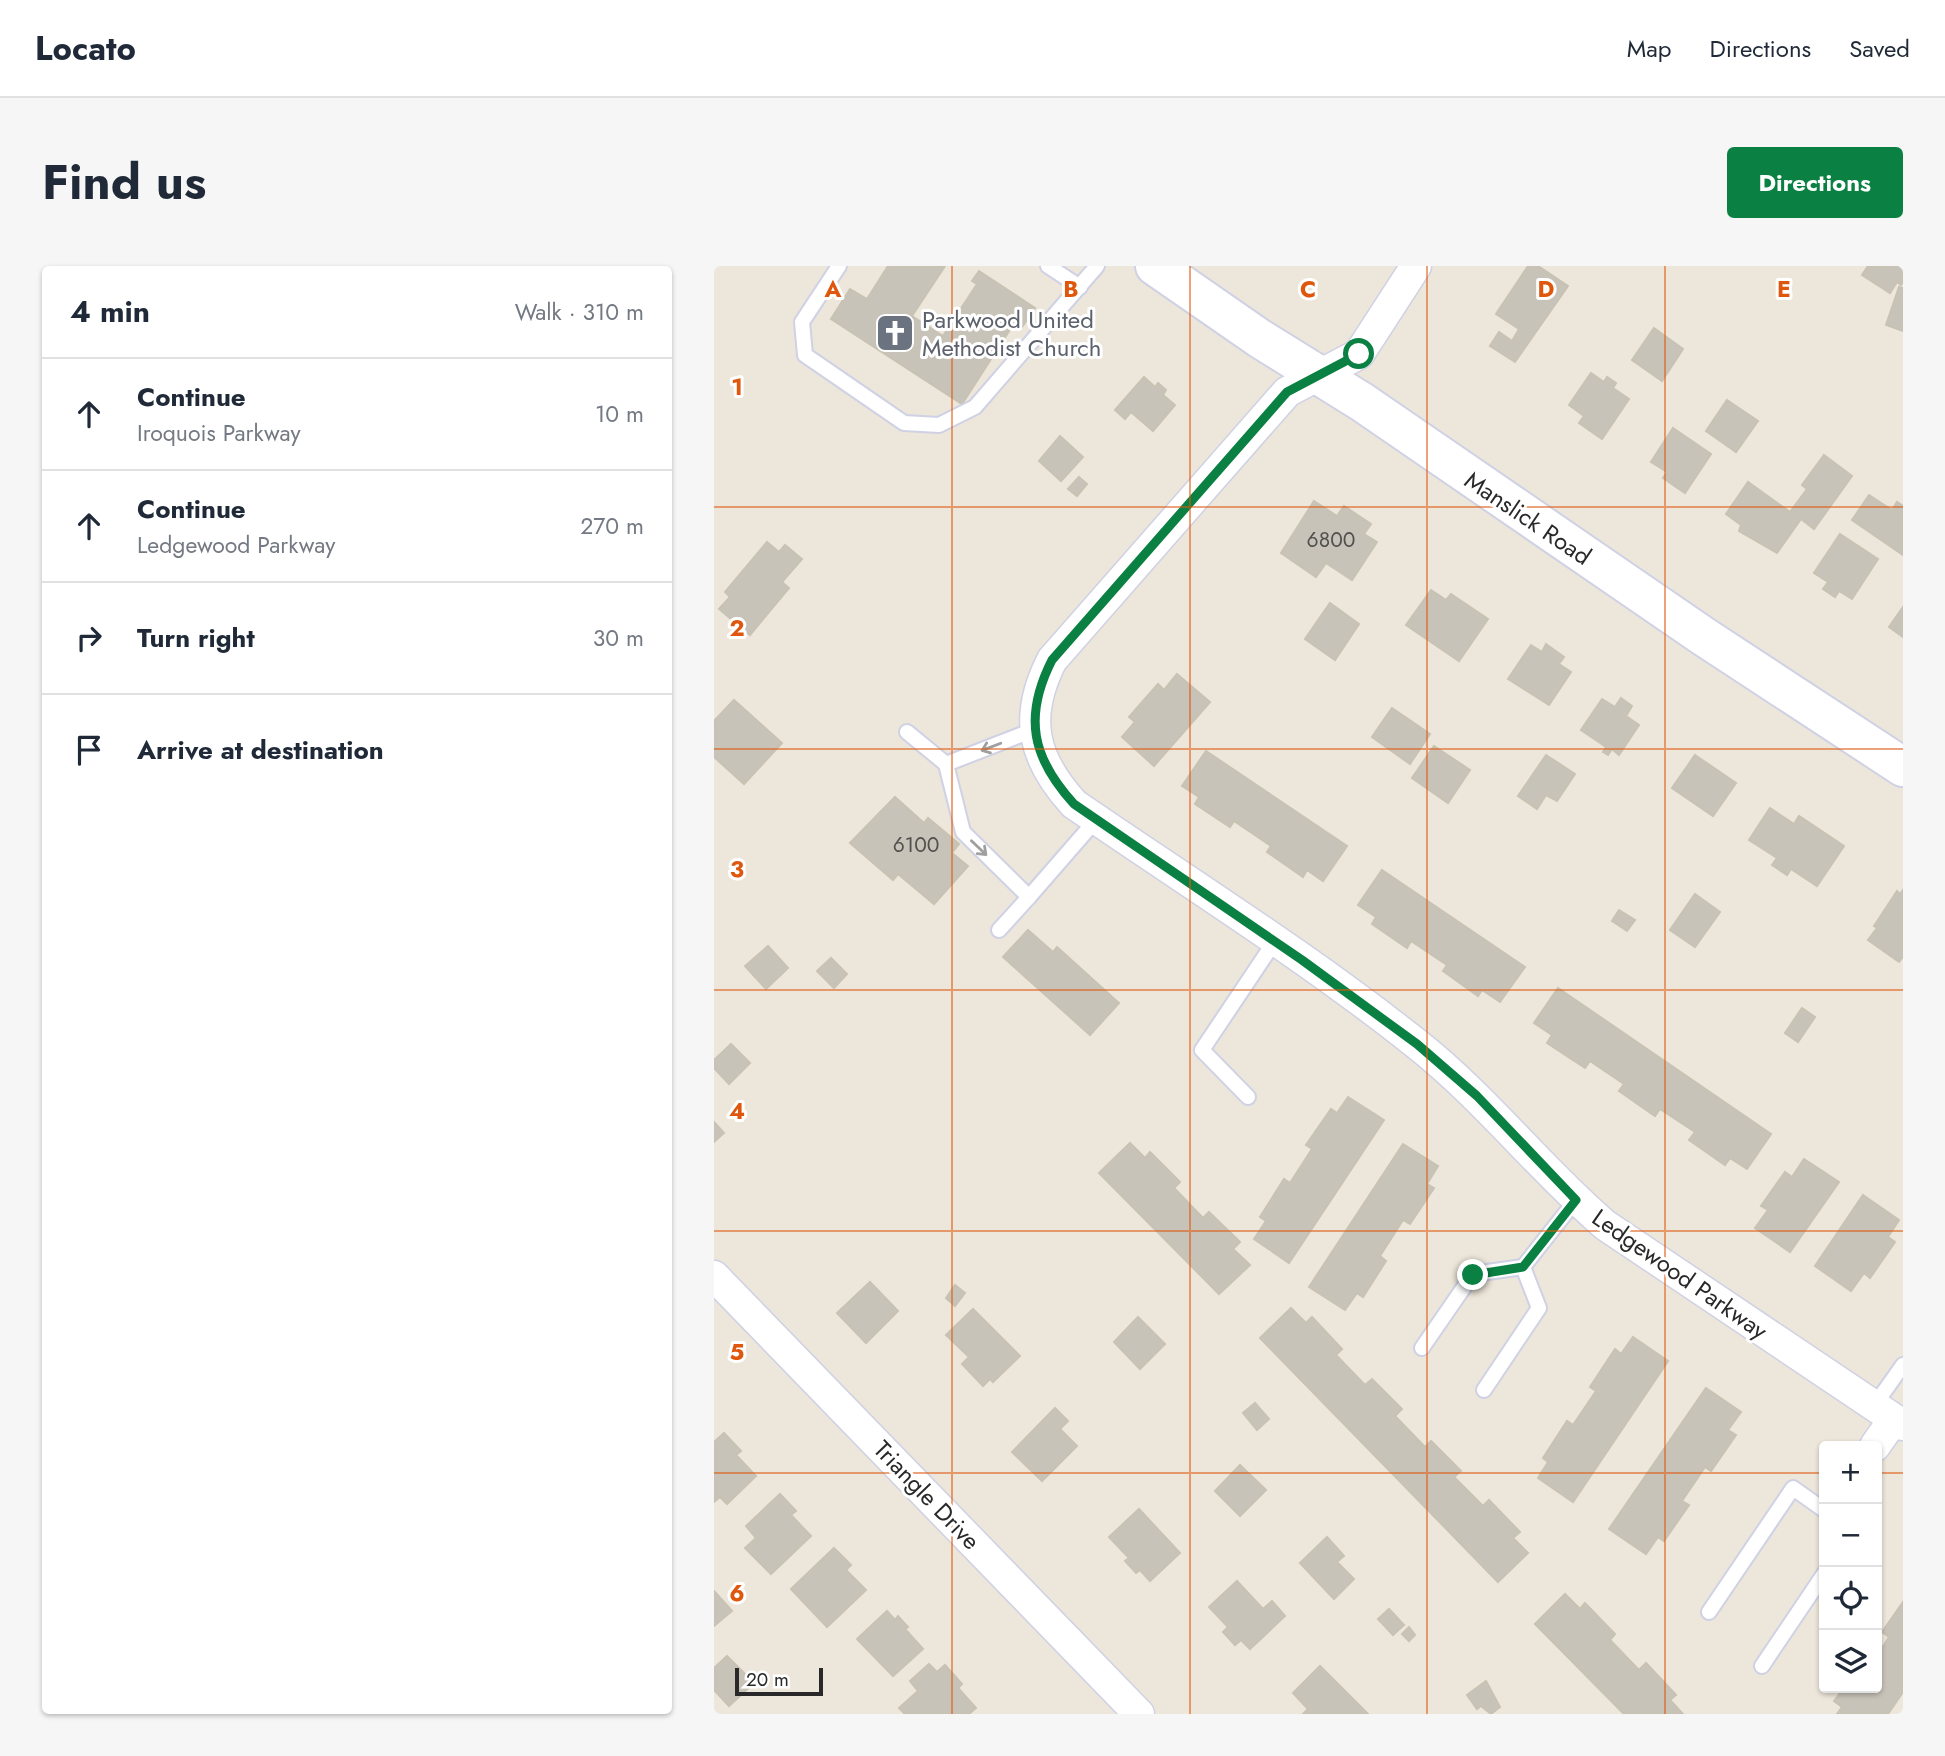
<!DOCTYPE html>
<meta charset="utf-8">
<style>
body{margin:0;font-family:Jost,sans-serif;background:#f6f6f7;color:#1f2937}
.controls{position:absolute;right:21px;bottom:21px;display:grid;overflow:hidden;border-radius:7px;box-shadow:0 2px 5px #0004}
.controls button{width:63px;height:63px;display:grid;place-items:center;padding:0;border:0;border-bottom:2px solid #e0e1e3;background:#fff;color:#1f2937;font:35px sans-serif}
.scale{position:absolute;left:21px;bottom:18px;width:88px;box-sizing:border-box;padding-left:7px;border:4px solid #292929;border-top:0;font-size:19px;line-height:24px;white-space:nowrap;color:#292929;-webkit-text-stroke:5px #fff;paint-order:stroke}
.stop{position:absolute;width:21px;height:21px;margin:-16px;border:5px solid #0b8043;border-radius:50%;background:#fff}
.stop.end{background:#0b8043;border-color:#fff;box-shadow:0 2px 7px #0008}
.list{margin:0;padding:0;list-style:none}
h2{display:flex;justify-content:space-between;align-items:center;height:91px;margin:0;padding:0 28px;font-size:30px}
h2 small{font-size:23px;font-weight:400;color:#747a83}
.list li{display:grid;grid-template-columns:46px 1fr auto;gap:21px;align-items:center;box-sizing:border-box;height:112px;padding:0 28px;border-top:2px solid #e0e1e3}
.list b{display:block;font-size:26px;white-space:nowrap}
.list p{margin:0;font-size:23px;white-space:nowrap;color:#747a83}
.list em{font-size:23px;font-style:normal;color:#747a83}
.icon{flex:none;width:38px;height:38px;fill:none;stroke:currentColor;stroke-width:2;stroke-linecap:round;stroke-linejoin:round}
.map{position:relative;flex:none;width:1189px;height:1448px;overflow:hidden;border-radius:7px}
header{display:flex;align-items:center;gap:42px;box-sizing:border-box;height:98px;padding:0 35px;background:#fff;border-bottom:2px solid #e0e1e3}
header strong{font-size:33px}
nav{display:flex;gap:38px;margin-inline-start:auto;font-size:24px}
.intro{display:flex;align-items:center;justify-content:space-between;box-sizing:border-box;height:168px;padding:0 42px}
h1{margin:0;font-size:49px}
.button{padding:18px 32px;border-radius:7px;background:#0b8043;color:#fff;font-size:24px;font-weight:700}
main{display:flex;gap:42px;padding:0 42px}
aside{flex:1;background:#fff;border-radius:7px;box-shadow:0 2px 5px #0004}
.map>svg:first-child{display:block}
.building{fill:#c8c3b9;stroke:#c8c2b3;stroke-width:2}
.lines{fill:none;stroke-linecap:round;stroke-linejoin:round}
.lane-casing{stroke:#cfd1e4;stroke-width:18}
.street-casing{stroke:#cfd1e4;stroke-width:33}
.secondary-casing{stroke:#cfd1e4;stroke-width:42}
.lane{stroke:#fff;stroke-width:14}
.street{stroke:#fff;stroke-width:30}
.secondary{stroke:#fff;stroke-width:38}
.oneway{stroke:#9f9f9f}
.route{stroke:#0b8043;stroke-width:9}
.grid{fill:none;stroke:#de570d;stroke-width:2;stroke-opacity:0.55}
.labels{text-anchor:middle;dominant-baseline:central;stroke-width:6;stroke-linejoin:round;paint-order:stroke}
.number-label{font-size:21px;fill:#51504d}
.worship-label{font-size:24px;fill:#5b616d;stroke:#fff;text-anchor:start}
.street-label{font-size:24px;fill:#292929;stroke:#fff}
.grid-label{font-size:23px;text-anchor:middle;font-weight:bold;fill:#de570d;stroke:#fff;stroke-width:6;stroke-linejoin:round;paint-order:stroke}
</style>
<header>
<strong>Locato</strong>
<nav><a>Map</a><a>Directions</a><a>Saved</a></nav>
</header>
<div class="intro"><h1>Find us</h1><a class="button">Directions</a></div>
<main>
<aside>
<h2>4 min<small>Walk · 310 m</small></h2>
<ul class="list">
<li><svg class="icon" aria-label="ahead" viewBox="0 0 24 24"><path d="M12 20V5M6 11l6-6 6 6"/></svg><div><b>Continue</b><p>Iroquois Parkway</p></div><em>10 m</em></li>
<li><svg class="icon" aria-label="ahead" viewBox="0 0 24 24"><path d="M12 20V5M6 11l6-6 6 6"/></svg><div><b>Continue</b><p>Ledgewood Parkway</p></div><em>270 m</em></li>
<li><svg class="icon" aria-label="right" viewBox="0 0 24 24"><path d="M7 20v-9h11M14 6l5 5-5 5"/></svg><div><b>Turn right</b></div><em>30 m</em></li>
<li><svg class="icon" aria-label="arrive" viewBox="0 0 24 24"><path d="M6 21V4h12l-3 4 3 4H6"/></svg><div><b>Arrive at destination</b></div></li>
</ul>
</aside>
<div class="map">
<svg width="1189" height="1448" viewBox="0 0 1189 1448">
<rect width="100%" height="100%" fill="#ede6da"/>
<!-- building -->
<g class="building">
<polygon points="174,0 231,0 198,50 229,70 263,18 258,15 265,5 321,42 306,64 299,59 248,138 117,53 136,23 153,33"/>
<polygon points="814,0 824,0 854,20 801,96 776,80 785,66 798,75 805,63 782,48"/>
<polygon points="1154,0 1189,0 1189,16 1187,19 1183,16 1176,27 1148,9"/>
<polygon points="1185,21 1189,22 1189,65 1172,59"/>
<polygon points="940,62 969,83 948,115 918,94"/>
<polygon points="877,107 890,116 893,111 902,117 899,122 915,133 888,173 865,157 870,150 855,139"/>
<polygon points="430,111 441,121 444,117 452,124 449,129 461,139 439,165 417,146 411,153 401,144"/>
<polygon points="1013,134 1044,155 1022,186 992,165"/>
<polygon points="959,162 997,188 971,227 949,212 953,206 937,196"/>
<polygon points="346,170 369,191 347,215 325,195"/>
<polygon points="1110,189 1138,210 1100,263 1087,253 1063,287 1025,265 1027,259 1012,248 1034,216 1076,246 1093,223 1088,219"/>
<polygon points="365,211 373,218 363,230 354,223"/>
<polygon points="1155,229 1178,244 1183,236 1189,240 1189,289 1138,254"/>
<polygon points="600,235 623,250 630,240 657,258 650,268 663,276 638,314 612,297 602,311 567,287"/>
<polygon points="1126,268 1164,293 1138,333 1125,325 1121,331 1109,323 1114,316 1100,307"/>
<polygon points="53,276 65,286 71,279 88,293 68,316 75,322 36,369 5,343 16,331 11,326"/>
<polygon points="717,324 732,334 737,328 774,353 745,395 692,359"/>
<polygon points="616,337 645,358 621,394 591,373"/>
<polygon points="1189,341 1189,371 1175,361"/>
<polygon points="832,378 850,391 845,398 857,406 835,439 794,413 817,379 828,386"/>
<polygon points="463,408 496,436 440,500 408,471 421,456 415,451 444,418 450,424"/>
<polygon points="907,432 918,440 912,450 925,459 905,489 898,483 894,489 889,486 892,481 867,464 888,433 901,441"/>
<polygon points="20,434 68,477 30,518 0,491 0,455"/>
<polygon points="678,442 716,468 696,498 658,471"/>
<polygon points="720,480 756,504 734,537 698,512"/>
<polygon points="492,485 633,580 609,615 593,604 589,611 553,586 557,580 520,555 516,561 481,538 485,531 468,520"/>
<polygon points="832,489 861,508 843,535 832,529 823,543 804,530"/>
<polygon points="981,489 1022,517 999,550 958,522"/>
<polygon points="181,531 210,557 214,552 245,578 238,587 254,600 220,638 184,608 179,614 136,577"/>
<polygon points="1056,542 1080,558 1085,550 1130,580 1103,620 1077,603 1073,609 1058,599 1063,592 1035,574"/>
<polygon points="668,604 811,701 786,736 768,724 764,730 729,705 733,699 697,675 693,682 658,658 662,651 644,639"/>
<polygon points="1189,624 1189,691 1185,696 1154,674 1163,662 1160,660 1183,625 1186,628"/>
<polygon points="981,628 1006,646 981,681 956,664"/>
<polygon points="905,644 921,654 913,665 898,655"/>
<polygon points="314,664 339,686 343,681 405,737 376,769 289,691"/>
<polygon points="54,680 74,702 52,723 31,700"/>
<polygon points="117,692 133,708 120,722 103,705"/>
<polygon points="844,722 1057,868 1033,903 1016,892 1011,899 975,874 981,866 946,843 941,850 905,825 910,818 876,795 871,802 833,777 838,769 820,757"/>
<polygon points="1088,742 1101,751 1084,776 1071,767"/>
<polygon points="17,778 36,797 15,818 0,802 0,794"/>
<polygon points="634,831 670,854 575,997 540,973 552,955 546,951 570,913 576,917 598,883 592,879 617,843 623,847"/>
<polygon points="0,856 10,867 0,876"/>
<polygon points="416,877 431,892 436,886 466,916 460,922 489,952 495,946 526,976 519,983 536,999 505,1028 385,907"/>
<polygon points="689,878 724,900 713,918 720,922 696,958 689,954 666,990 672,995 649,1031 643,1027 631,1044 595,1021"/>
<polygon points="1090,893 1125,916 1076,986 1041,962 1054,944 1047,940 1071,906 1078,911"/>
<polygon points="1149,929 1185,954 1174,971 1181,976 1156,1012 1150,1007 1137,1025 1101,1000"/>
<polygon points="156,1016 184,1045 152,1077 123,1047"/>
<polygon points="241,1019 251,1027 241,1040 232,1032"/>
<polygon points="577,1042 592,1057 598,1051 628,1083 622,1089 651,1119 658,1113 688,1143 681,1150 711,1181 717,1175 747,1205 740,1211 769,1240 775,1234 806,1266 799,1272 814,1287 784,1316 546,1072"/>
<polygon points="259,1043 306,1090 279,1116 276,1113 269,1120 248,1098 255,1091 232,1069"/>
<polygon points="424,1051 451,1078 426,1103 400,1076"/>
<polygon points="919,1071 954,1095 859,1236 824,1212 834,1196 829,1192 853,1155 859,1159 882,1125 876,1121 901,1083 907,1088"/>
<polygon points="992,1122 1027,1146 1014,1164 1022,1169 997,1205 991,1201 968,1235 975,1239 950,1275 944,1271 932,1288 895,1263"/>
<polygon points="541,1137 555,1153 543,1164 529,1147"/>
<polygon points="341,1142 354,1155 346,1163 363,1180 328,1215 298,1186"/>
<polygon points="10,1167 27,1185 22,1189 42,1210 13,1238 6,1231 0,1236 0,1176"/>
<polygon points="526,1199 552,1224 526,1250 501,1225"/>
<polygon points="66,1228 82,1245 77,1249 97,1270 57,1308 31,1282 42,1272 32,1260"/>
<polygon points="425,1243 466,1287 436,1315 426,1304 422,1307 411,1295 415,1292 395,1271"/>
<polygon points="613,1271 630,1290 623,1296 640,1313 620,1333 586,1297"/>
<polygon points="120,1282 137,1299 132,1304 152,1324 113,1361 77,1323"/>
<polygon points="523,1315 549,1343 558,1335 571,1350 536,1383 527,1374 521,1379 509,1366 514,1361 495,1341"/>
<polygon points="0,1325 18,1345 0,1360"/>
<polygon points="851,1328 866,1343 871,1337 901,1368 896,1374 925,1404 932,1397 948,1414 962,1429 956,1434 969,1448 910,1448 821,1358"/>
<polygon points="1189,1336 1189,1426 1174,1448 1123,1448 1128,1441 1120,1435 1130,1422 1163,1422 1163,1390 1175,1371 1168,1366"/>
<polygon points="675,1343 690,1359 679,1369 664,1353"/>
<polygon points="173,1345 181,1354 184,1350 194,1361 191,1363 209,1383 179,1410 143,1373"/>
<polygon points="695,1361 701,1369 695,1375 688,1368"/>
<polygon points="13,1390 40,1417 15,1440 0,1424 0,1402"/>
<polygon points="215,1398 223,1406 231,1399 248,1418 244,1422 262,1442 255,1448 191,1448 185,1442 204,1425 196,1415"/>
<polygon points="606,1400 654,1448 589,1448 594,1443 579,1427"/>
<polygon points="772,1415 786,1441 777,1448 767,1440 763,1443 753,1429"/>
</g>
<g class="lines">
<defs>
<g id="lane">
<polyline points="125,0 88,56 91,89 190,157 225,159 261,141 383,0"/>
<polyline points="334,0 366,21"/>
<polyline points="193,466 232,498 249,566 315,631 382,554"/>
<polyline points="232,498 322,463"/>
<polyline points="285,664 315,631"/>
<polyline points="534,831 488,784 561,675"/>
<polyline points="708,1082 759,1008 809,1001 862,934"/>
<polyline points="770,1124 825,1042 809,1001"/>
<polyline points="1160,1140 1189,1099"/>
<polyline points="995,1346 1079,1222 1110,1244"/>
<polyline points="1048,1400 1110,1308"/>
</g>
<g id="street">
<path d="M 702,0 L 645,88 L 573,126 L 338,394 C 309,451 318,492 360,538 C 475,617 595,692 704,779 C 772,833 825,902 891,959 L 1189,1159"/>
<polyline points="0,1010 425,1448"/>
<polyline points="1161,1180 1180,1153"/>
</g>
<polyline id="secondary" points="441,0 545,72 648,136 989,370 1189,501"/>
</defs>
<!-- lane casing -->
<use href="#lane" class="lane-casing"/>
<!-- street casing -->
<use href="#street" class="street-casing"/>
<!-- secondary casing -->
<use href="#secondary" class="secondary-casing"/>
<!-- lane -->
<use href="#lane" class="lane"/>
<!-- street -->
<use href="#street" class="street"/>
<!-- secondary -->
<use href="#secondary" class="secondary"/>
</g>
<!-- one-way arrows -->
<defs><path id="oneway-shaft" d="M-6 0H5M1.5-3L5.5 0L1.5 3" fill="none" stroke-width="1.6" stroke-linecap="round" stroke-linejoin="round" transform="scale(1.75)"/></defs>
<g class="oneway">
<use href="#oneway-shaft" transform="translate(277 481) rotate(159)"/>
<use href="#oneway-shaft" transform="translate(265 582) rotate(44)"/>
</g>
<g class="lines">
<!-- route -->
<path class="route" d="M 645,88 L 573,126 L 338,394 C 309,451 318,492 360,538 L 588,694 L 703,778 L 763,830 L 862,934 L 809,1001 L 759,1009"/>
</g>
<!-- grid -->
<path class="grid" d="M 238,0 L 238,1448M 476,0 L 476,1448M 713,0 L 713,1448M 951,0 L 951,1448M 0,241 L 1189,241M 0,483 L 1189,483M 0,724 L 1189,724M 0,965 L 1189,965M 0,1207 L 1110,1207M 1163,1207 L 1189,1207"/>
<!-- icons -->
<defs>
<symbol id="church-square" viewBox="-11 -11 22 22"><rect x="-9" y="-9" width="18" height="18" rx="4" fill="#6b7280" stroke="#fff"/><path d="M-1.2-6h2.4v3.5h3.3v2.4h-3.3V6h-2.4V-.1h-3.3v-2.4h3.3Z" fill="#fff"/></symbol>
</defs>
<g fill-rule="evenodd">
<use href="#church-square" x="159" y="45" width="44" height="44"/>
</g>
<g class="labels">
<!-- number labels -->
<g class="number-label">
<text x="617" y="274">6800</text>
<text x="202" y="579">6100</text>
</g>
<!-- worship labels -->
<g class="worship-label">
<text x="208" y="53">Parkwood United<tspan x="208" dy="28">Methodist Church</tspan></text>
</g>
<!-- street labels -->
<g class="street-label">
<text transform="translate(814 252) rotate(34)">Manslick Road</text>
<text transform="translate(966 1008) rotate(35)">Ledgewood Parkway</text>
<text transform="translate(213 1229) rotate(46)">Triangle Drive</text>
</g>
</g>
<g class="grid-label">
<text x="119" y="31">A</text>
<text x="357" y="31">B</text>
<text x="594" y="31">C</text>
<text x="832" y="31">D</text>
<text x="1070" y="31">E</text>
<text x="23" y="129">1</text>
<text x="23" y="370">2</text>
<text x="23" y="611">3</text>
<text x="23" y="853">4</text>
<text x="23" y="1094">5</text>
<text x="23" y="1335">6</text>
</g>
</svg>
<div class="controls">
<button>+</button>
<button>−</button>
<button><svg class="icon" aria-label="locate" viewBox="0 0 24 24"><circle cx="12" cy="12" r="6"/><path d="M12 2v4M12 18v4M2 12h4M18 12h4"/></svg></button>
<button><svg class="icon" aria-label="layers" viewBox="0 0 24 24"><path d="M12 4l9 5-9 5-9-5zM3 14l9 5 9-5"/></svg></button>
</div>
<div class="scale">20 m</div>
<div class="stop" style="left:645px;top:88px"></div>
<div class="stop end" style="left:759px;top:1009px"></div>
</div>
</main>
